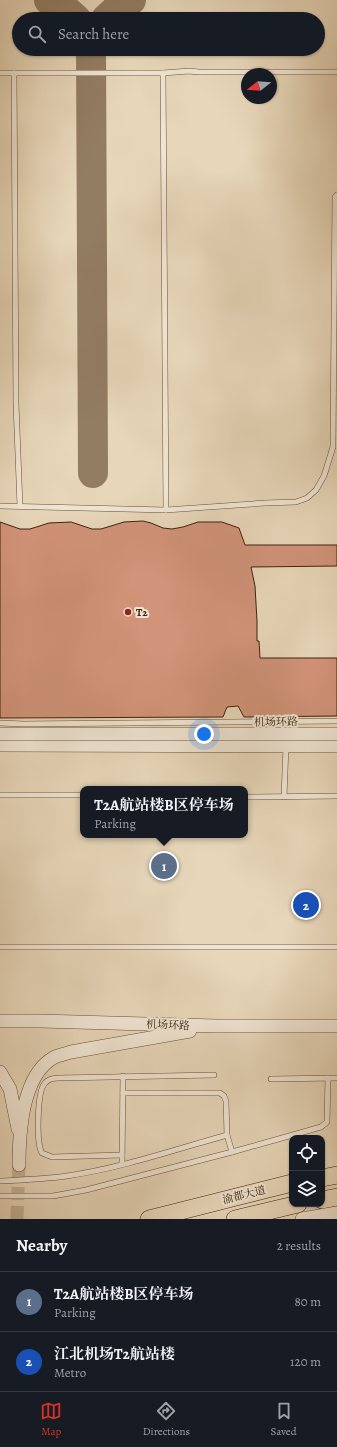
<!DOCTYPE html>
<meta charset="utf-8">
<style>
body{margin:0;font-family:Alegreya,"Noto Serif SC",serif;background:#242831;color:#f1f3f6}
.controls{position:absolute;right:12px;bottom:12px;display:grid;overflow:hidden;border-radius:8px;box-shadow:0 1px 3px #0004}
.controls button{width:36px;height:36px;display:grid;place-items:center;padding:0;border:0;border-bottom:1px solid #363941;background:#171b24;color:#f1f3f6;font:20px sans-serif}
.compass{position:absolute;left:241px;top:68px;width:36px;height:36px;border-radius:50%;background:#171b24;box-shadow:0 1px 3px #0004;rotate:253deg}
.you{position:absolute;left:204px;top:734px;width:14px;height:14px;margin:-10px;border:3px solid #fff;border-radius:50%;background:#1a73e8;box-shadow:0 0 0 6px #1a73e833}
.badge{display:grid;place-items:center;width:26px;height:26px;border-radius:50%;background:#d93025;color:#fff;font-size:13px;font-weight:700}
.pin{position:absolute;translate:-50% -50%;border:2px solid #fff;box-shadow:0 1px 4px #0006}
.popup{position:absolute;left:80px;top:786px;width:168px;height:52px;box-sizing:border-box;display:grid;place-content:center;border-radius:8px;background:#171b24;filter:drop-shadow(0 1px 3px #0005);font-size:13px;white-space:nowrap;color:#9ea1a6}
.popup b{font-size:15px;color:#f1f3f6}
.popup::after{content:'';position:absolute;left:50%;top:100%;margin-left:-8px;border:8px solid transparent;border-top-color:#171b24}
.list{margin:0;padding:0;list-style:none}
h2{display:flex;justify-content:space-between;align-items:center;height:52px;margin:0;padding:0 16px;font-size:17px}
h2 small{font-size:13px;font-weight:400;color:#9ea1a6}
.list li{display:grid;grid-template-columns:26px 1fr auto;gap:12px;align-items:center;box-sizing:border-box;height:60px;padding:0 16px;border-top:1px solid #363941}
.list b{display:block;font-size:15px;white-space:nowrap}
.list p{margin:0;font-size:13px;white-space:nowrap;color:#9ea1a6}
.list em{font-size:13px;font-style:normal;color:#9ea1a6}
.icon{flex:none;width:22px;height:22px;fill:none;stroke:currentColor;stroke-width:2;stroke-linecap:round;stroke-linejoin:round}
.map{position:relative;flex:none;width:337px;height:1219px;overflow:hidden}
.search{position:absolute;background:#171b24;box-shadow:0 1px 3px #0004;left:12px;right:12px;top:12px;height:44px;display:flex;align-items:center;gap:10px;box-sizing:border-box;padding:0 14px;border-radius:22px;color:#9ea1a6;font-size:15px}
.sheet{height:172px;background:#171b24}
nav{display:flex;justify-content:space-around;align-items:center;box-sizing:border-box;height:56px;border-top:1px solid #363941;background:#171b24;font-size:11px;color:#9ea1a6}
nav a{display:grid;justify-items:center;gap:2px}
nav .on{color:#d93025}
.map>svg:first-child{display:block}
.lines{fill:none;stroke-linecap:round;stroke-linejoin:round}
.taxiway{stroke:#927c62;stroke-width:30}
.building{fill:#d19379;stroke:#3d230c}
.tertiary-tunnel{stroke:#c5b296;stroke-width:13;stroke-dasharray:13 6;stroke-linecap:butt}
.service-casing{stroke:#685037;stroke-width:6}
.tertiary-casing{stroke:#685037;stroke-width:14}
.trunk-casing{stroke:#3d230c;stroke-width:18}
.service{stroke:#efe4d2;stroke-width:5}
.tertiary{stroke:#efe4d2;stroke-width:13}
.trunk{stroke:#e7d6b9;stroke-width:17}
.tertiary-bridge-casing{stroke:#685037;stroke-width:14;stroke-linecap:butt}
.tertiary-bridge{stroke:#efe4d2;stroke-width:13}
.poi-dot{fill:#8f2418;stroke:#efe4d2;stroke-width:1.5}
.labels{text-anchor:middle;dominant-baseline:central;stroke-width:4;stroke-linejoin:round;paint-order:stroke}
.poi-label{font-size:11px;font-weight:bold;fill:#3d230c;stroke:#efe4d2;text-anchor:start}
.street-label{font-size:11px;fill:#3d230c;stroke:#efe4d2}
</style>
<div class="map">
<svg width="337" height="1219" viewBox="0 0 337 1219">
<rect width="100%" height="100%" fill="#e7d6b9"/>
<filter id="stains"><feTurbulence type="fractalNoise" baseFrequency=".005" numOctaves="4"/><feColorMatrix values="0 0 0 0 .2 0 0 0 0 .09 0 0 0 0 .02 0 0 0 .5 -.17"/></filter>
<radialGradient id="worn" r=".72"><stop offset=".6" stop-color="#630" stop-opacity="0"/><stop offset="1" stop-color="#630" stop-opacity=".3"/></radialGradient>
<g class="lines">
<!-- taxiway -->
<g class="taxiway">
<polyline points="49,0 60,5 76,19"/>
<polyline points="106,19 118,8 131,0"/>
<polyline points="91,49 93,473"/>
</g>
</g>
<!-- building -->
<polygon class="building" points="143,521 151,523 163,528 172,529 183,527 198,522 222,522 239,528 245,545 337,545 337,566 251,567 255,586 257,621 257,641 259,641 260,658 337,658 337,716 244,717 238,706 227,707 223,717 0,718 0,522 20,529 30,529 49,523 71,522 92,529 101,529 124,522"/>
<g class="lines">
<!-- tertiary-tunnel -->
<polyline class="tertiary-tunnel" points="17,1219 19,1165"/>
<defs>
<g id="service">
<polyline points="0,73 163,73 189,71 199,72 337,72"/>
<polyline points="14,73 16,404 20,506"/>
<polyline points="163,73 166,510"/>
<polyline points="0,506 166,510 265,503 296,502 307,498 316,490 324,476 333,447 335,197 337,195"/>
<polyline points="0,723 23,724 337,721"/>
<polyline points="0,795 83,795"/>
<polyline points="245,797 337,796"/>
<polyline points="284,797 286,746"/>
<polyline points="0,947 337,947"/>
<polyline points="271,1079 337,1078"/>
<polyline points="123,1093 220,1093 224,1096 226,1101 227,1135 232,1152"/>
<path d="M 122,1155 L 52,1157 L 42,1153 C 36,1143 37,1091 45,1083 C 48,1079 54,1078 59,1078 L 214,1075"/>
<polyline points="122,1164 123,1076"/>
<path d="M 0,1181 C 22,1180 45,1179 67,1176 C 121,1168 174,1150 227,1135"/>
<polyline points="0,1196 53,1196 86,1190 232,1152 321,1127 327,1122 328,1078"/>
</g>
<g id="tertiary">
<polyline points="0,745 337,746"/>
<polyline points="0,1021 41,1021 216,1026 337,1026"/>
<polyline points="0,1072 10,1089 18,1129"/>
<path d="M 19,1165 C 19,1132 22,1076 53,1058 C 58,1055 66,1054 71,1052 L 190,1031"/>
<polyline points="302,1219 337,1213"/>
</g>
<g id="trunk">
<polyline points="322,1178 337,1175"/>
<polyline points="322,1200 337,1197"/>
<polyline points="149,1219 292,1183"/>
<polyline points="235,1219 298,1204"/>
</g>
</defs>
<!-- service casing -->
<use href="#service" class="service-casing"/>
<!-- tertiary casing -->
<use href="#tertiary" class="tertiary-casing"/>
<!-- trunk casing -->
<use href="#trunk" class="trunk-casing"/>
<!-- service -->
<use href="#service" class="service"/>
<!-- tertiary -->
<use href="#tertiary" class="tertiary"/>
<!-- trunk -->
<use href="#trunk" class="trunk"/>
<defs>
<polyline id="tertiary-bridge" points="0,734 337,734"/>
</defs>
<!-- tertiary-bridge casing -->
<use href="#tertiary-bridge" class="tertiary-bridge-casing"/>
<!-- tertiary-bridge -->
<use href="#tertiary-bridge" class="tertiary-bridge"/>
</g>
<!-- markers -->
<circle class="poi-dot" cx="128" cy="612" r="4"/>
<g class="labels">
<!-- poi labels -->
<g class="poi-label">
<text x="136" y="612">T2</text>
</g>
<!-- street labels -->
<g class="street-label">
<text transform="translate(276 722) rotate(-1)">机场环路</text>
<text transform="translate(168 1025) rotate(2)">机场环路</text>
<text transform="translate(244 1195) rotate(-14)">渝都大道</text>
</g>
</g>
<rect width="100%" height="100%" filter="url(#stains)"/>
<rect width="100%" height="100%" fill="url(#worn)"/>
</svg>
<div class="controls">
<button><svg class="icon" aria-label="locate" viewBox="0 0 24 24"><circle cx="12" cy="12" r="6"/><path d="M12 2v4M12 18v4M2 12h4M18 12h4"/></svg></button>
<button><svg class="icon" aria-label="layers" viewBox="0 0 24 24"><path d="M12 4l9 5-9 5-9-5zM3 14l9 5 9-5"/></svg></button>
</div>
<svg class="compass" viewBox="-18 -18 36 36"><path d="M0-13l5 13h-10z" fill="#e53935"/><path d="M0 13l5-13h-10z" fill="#9ea1a6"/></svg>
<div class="you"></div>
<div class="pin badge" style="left:164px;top:866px;background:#5c6f8a">1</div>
<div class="popup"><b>T2A航站楼B区停车场</b>Parking</div>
<div class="pin badge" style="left:306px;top:905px;background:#1a4fb4">2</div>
<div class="search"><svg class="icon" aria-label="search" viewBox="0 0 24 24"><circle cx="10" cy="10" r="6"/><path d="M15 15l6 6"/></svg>Search here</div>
</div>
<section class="sheet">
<h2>Nearby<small>2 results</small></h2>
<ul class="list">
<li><span class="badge" style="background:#5c6f8a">1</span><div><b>T2A航站楼B区停车场</b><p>Parking</p></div><em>80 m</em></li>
<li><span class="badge" style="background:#1a4fb4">2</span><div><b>江北机场T2航站楼</b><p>Metro</p></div><em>120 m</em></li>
</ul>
</section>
<nav>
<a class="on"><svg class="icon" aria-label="map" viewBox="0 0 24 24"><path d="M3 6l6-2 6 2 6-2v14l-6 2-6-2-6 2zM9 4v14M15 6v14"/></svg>Map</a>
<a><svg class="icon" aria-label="directions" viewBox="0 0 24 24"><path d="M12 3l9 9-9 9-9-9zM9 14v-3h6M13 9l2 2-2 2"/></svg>Directions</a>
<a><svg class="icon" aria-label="saved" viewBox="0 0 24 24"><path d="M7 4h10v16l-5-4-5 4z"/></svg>Saved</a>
</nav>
